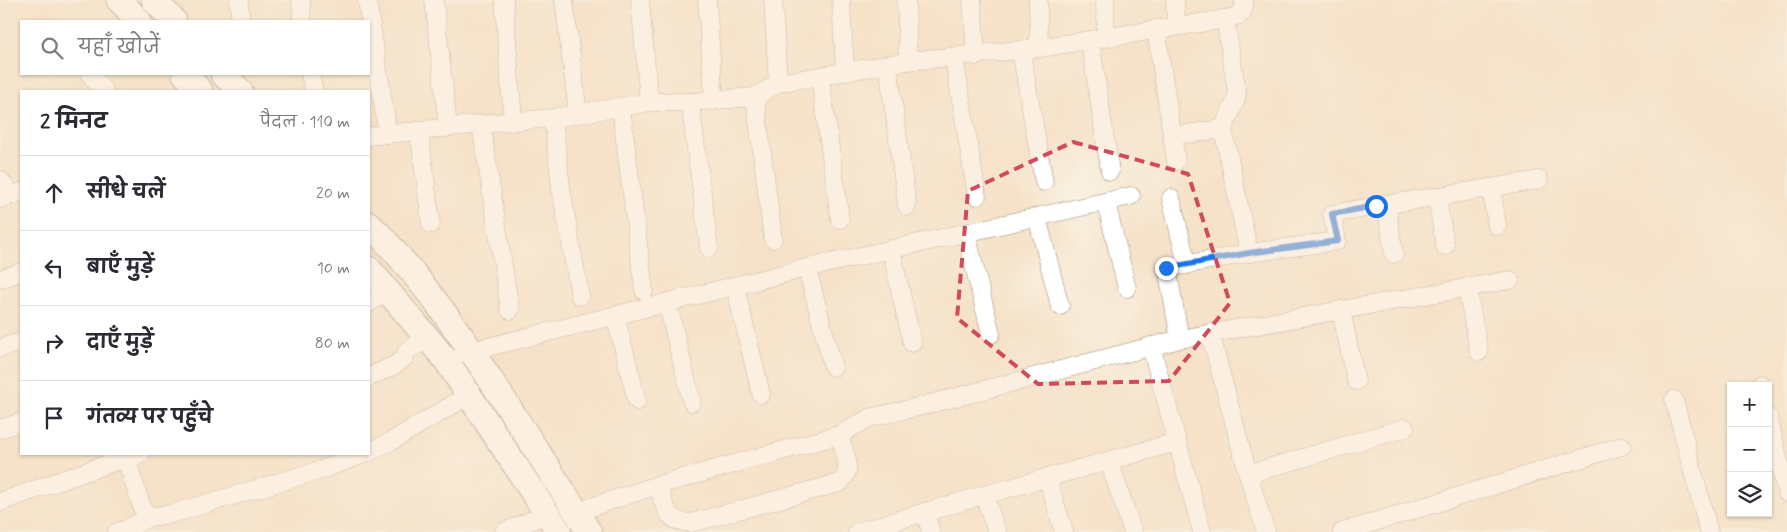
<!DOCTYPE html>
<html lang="hi">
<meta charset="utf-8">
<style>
body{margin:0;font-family:Mynerve,"Playpen Sans Deva",sans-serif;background:#f7f7f7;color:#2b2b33}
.controls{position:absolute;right:15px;bottom:15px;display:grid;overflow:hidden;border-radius:0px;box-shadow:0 1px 4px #0004}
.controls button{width:45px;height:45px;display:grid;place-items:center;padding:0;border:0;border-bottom:1px solid #e1e1e2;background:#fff;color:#2b2b33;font:25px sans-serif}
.stop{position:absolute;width:15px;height:15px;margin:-11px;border:4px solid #1a73e8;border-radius:50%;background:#fff}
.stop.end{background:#1a73e8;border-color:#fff;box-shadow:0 1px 5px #0008}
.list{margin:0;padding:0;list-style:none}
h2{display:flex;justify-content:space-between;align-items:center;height:65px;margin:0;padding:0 20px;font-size:21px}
h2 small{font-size:16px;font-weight:400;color:#7c7c81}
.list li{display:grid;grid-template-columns:32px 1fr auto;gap:15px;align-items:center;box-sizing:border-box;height:75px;padding:0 20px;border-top:1px solid #e1e1e2}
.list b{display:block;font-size:19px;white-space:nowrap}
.list em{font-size:16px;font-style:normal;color:#7c7c81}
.icon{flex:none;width:28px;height:28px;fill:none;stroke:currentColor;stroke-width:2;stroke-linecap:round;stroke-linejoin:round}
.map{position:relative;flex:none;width:1787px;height:532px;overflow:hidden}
.search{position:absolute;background:#fff;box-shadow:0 1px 4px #0004;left:20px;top:20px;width:350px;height:55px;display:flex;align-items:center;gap:12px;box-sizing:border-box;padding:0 18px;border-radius:0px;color:#7c7c81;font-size:19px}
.panel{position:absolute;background:#fff;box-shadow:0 1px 4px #0004;left:20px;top:90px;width:350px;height:365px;border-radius:0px}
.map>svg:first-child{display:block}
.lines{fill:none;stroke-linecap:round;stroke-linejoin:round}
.minor-casing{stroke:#988673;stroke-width:19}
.secondary-casing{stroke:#988673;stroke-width:27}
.minor{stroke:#fff;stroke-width:18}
.secondary{stroke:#fff;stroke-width:25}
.route{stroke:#1a73e8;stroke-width:6}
.marked{fill:none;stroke:#d1495b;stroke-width:4;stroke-dasharray:10 6;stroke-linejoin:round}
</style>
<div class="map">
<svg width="1787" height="532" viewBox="0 0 1787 532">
<rect width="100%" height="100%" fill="#fbf7ec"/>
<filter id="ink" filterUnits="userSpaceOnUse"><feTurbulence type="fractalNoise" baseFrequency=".02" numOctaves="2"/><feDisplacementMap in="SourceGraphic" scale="10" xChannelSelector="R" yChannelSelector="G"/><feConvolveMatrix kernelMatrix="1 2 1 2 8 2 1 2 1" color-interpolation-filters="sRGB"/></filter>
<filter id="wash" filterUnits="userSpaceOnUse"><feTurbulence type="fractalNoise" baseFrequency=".0096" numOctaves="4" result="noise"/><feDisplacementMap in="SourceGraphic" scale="20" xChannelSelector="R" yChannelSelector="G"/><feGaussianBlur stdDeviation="1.12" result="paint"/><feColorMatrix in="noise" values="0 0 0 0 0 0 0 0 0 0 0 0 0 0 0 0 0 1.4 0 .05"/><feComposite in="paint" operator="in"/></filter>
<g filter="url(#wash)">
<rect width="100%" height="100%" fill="#f5e2c8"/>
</g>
<g filter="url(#ink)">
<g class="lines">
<defs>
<g id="minor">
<polyline points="239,0 240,15"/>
<polyline points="301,0 302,21"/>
<polyline points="367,0 388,134"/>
<polyline points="434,0 448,127"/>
<polyline points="504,0 513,122"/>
<polyline points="564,0 578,114"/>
<polyline points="640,0 649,102"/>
<polyline points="707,0 714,101"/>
<polyline points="773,0 778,83"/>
<polyline points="841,0 845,72"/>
<polyline points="906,0 908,61"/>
<polyline points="972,0 976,56"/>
<polyline points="1038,0 1039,48"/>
<polyline points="1105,0 1106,37"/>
<polyline points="1175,0 1176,26"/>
<polyline points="1225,19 1237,92 1236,100 1223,129 1249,253"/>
<polyline points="1156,29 1176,161"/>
<polyline points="1090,40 1110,171"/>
<polyline points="1021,51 1044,182"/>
<polyline points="954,57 977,196"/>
<polyline points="888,65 907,206"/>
<polyline points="90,74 104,91"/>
<polyline points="310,74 314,91"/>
<polyline points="820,77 840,219"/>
<polyline points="755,97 773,239"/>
<polyline points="690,102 709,248"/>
<polyline points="621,107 644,291"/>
<polyline points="553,118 561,188 580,296"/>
<polyline points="481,124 510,310"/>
<polyline points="419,131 431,224"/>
<path d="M 369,136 L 481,124 L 553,118 L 649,102 L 690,102 L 755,97 L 778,83 L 908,61 L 1039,48 L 1225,19 C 1239,16 1245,15 1244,0"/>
<polyline points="1172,136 1223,129"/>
<polyline points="0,180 12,195"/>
<polyline points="1491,188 1497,226"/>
<polyline points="1437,197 1445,246"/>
<polyline points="1171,198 1187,265"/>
<polyline points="0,199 21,192"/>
<polyline points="1106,202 1127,288"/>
<polyline points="1386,204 1394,254"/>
<polyline points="1037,217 1060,306"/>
<polyline points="966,233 991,334"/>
<polyline points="891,249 912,343"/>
<polyline points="807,268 833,367"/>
<polyline points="0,279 21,272"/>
<polyline points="735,286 761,394"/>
<polyline points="1467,287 1479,352"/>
<polyline points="667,302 692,402"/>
<polyline points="369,303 387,291"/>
<polyline points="1341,310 1356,381"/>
<polyline points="615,315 637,401"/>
<polyline points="1210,333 1248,474 1266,532"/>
<path d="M 1180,339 L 1167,268 L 1249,253 L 1337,241 L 1332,214 C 1401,201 1470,192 1539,180"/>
<polyline points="1151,346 1202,532"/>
<polyline points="0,348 21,342"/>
<polyline points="463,353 807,268 1131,196"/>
<polyline points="369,377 395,365 404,358 407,351 428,338"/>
<polyline points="1760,384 1760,386"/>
<polyline points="1674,400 1709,532"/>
<polyline points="1768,417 1787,493"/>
<polyline points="0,429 21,422"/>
<polyline points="369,452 390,442 469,395"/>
<polyline points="126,459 142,507 149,517 171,514 321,470 364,454"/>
<polyline points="1109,461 1133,532"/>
<polyline points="1248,474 1405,428"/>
<polyline points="1047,477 1064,532"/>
<path d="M 658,485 C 665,505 665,523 691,523 L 839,483 C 855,469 844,452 839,435"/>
<polyline points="984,495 997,532"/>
<polyline points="0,502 116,461 141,454"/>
<polyline points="576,512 658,485 839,435 869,418 922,406 1180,339 1510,280"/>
<polyline points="925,512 931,532"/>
<polyline points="117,532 127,529 149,517"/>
<polyline points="504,532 547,514"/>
<polyline points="857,532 984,495 1177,442"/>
<polyline points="1342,532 1622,446"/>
</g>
<g id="secondary">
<polyline points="119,0 139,21"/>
<polyline points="154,0 174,21"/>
<polyline points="185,74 200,91"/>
<polyline points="223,74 240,91"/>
<path d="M 369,224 C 417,272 457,329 494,385 C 526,434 558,483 589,532"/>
<polyline points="369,269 446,360 559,532"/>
</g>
</defs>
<!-- minor casing -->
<use href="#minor" class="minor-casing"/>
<!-- secondary casing -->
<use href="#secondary" class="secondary-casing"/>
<!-- minor -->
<use href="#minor" class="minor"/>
<!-- secondary -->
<use href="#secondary" class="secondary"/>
</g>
</g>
<g class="lines" filter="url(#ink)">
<!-- route -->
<polyline class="route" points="1166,268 1249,253 1338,241 1332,214 1376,206"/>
</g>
<!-- marked area -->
<path d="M0 0H1787V532H0ZM 1073,142 L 1188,174 L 1230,303 L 1169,381 L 1038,384 L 957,318 L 968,191 Z" fill="#f5e2c8" fill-opacity=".55" fill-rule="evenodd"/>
<path class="marked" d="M 1073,142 L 1188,174 L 1230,303 L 1169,381 L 1038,384 L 957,318 L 968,191 Z"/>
</svg>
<div class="controls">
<button>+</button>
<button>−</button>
<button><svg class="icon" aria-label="layers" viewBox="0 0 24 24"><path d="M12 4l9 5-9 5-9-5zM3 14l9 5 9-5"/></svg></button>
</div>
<div class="stop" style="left:1376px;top:206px"></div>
<div class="stop end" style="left:1166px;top:268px"></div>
<div class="search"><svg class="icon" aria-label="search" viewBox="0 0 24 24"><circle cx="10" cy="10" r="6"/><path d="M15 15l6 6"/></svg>यहाँ खोजें</div>
<section class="panel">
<h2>2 मिनट<small>पैदल · 110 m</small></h2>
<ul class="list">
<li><svg class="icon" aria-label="ahead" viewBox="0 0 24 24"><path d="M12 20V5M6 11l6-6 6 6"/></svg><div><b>सीधे चलें</b></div><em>20 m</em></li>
<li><svg class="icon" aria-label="left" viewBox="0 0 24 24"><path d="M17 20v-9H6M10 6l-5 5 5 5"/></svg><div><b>बाएँ मुड़ें</b></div><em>10 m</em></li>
<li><svg class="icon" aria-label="right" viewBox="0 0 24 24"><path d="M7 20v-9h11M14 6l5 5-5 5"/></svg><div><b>दाएँ मुड़ें</b></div><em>80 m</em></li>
<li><svg class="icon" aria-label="arrive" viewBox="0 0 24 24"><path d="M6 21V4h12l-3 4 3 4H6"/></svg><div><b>गंतव्य पर पहुँचे</b></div></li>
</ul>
</section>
</div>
